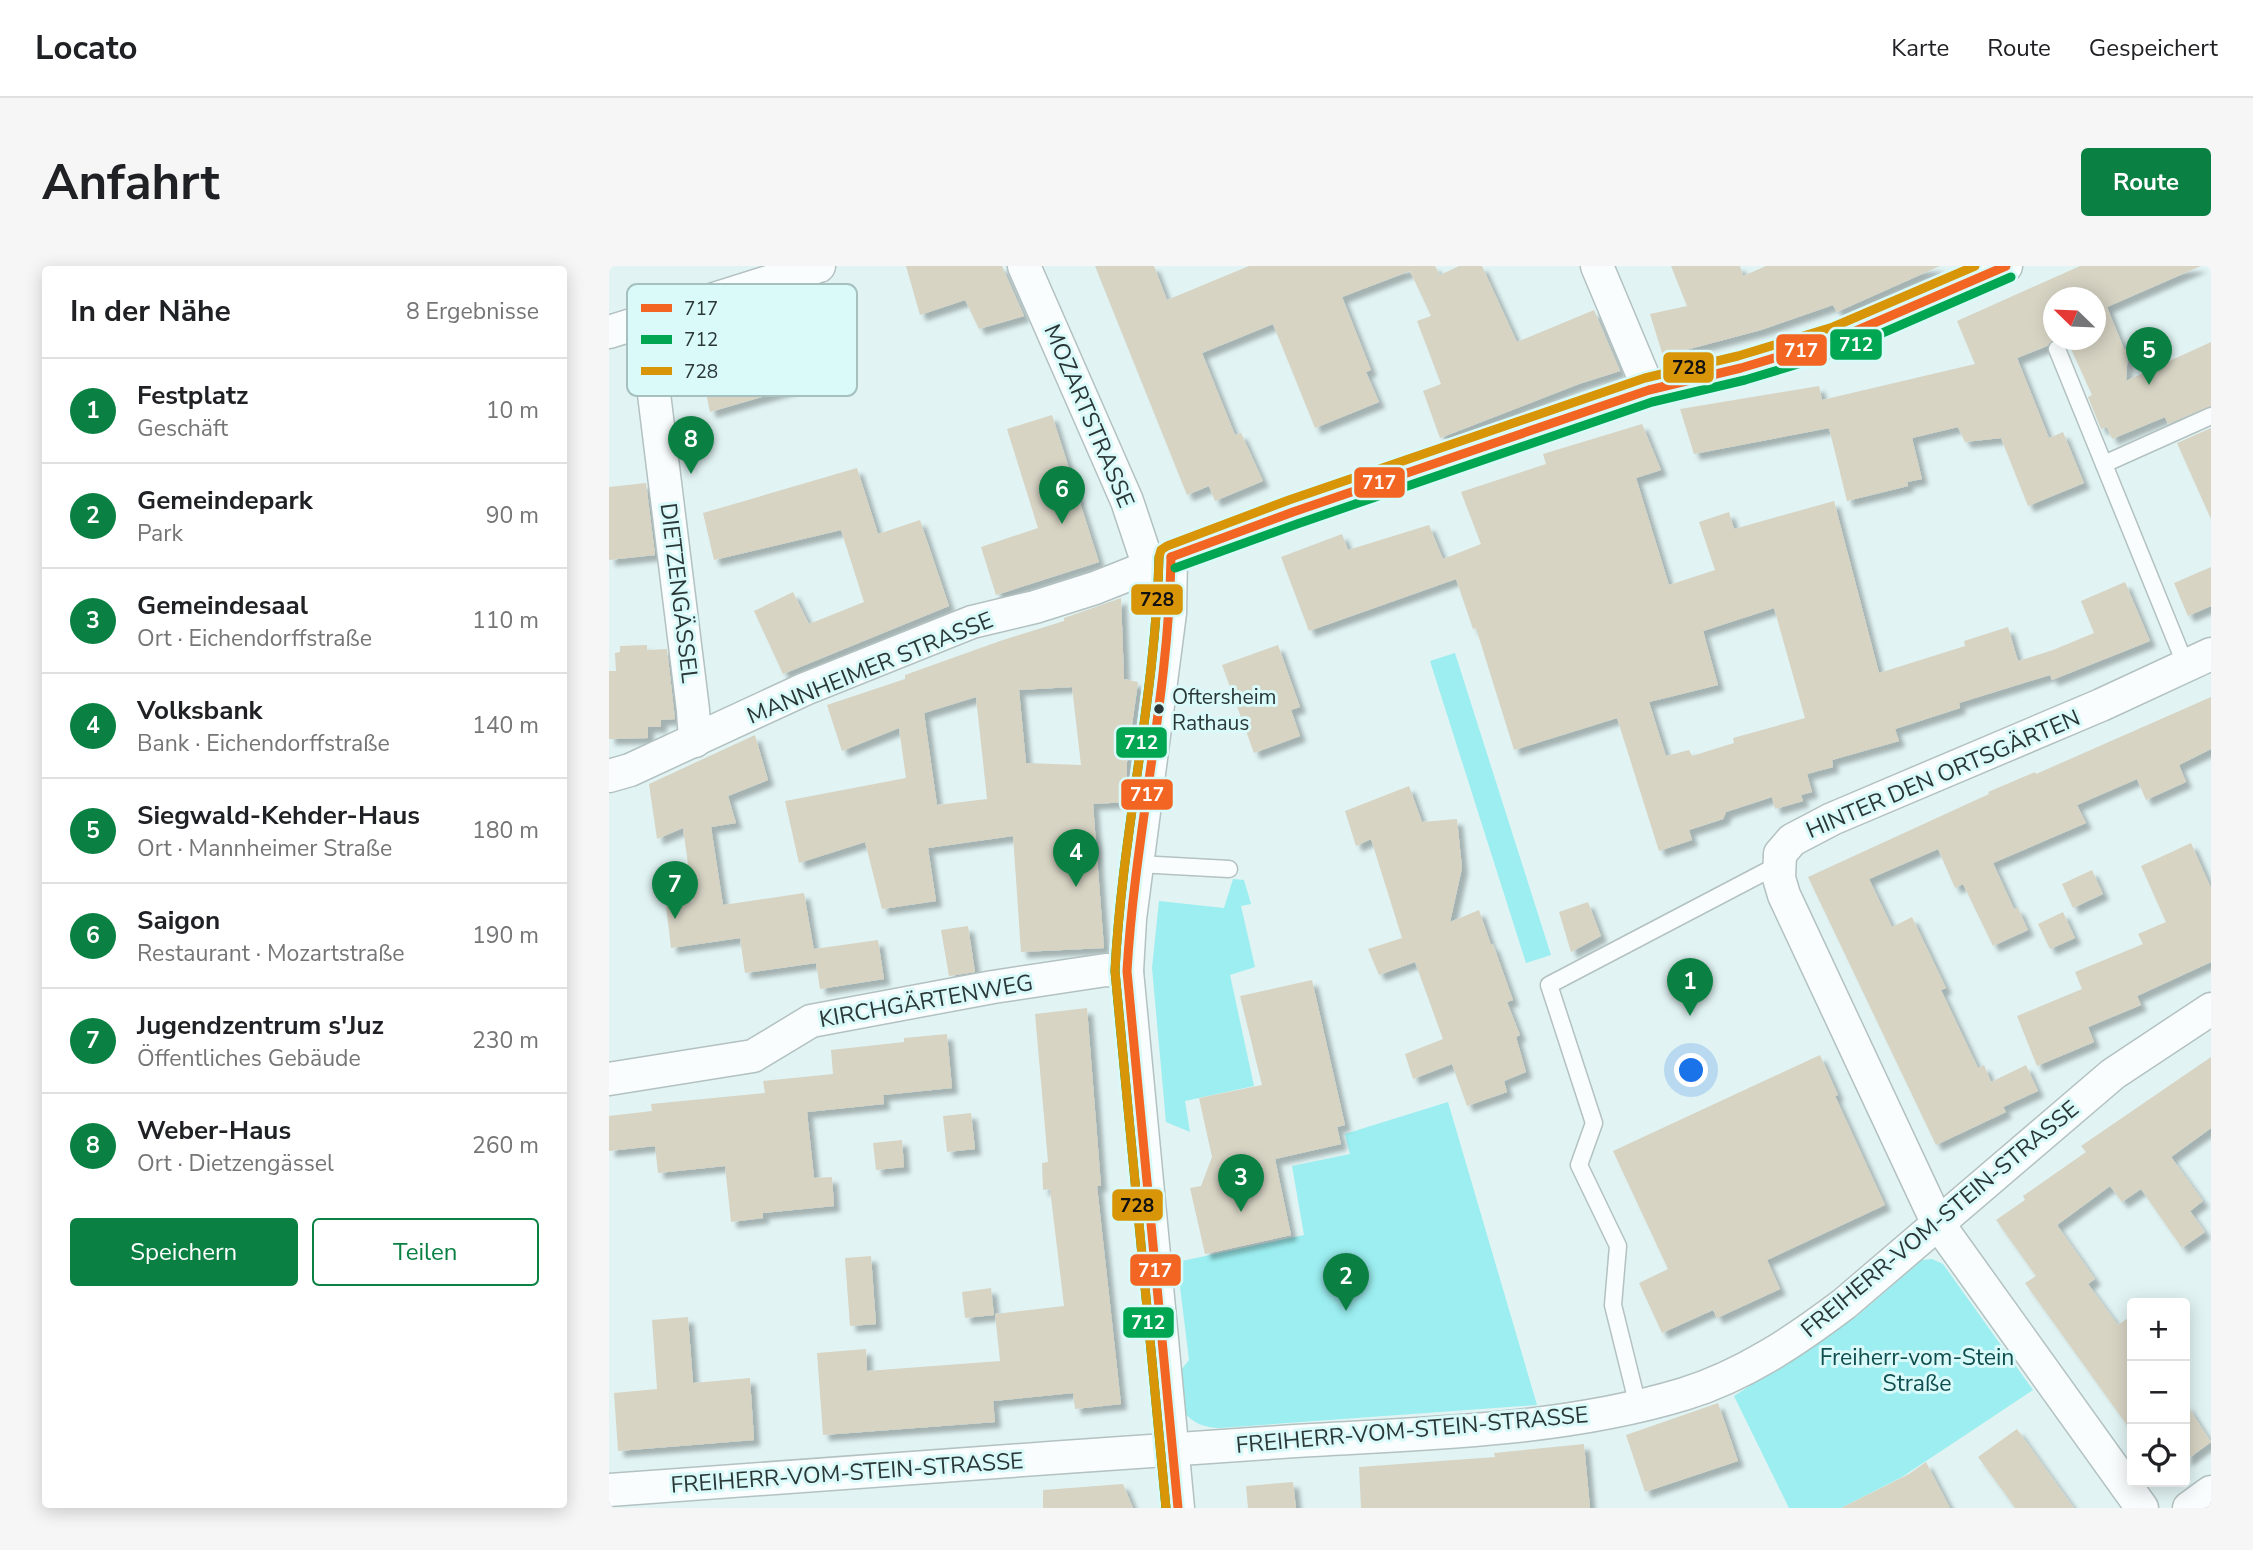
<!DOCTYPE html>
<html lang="de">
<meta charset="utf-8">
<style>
body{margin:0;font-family:"Nunito Sans",sans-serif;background:#f6f6f6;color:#202124}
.controls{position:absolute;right:21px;bottom:21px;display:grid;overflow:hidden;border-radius:7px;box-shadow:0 4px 18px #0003}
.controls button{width:63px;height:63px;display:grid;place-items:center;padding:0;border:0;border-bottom:2px solid #e0e0e0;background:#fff;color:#202124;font:35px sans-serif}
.compass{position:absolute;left:1434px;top:21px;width:63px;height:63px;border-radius:50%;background:#fff;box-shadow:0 4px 18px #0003;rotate:293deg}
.you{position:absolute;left:1083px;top:805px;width:24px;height:24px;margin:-18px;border:5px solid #fff;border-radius:50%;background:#1a73e8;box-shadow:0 0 0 10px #1a73e833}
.badge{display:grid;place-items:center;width:46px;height:46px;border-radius:50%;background:#0b8043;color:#fff;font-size:23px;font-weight:700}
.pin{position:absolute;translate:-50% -58px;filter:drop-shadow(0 2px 4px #0008)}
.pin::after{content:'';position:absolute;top:37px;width:24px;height:21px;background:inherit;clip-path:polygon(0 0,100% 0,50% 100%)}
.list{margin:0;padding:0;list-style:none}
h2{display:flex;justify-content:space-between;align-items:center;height:91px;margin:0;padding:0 28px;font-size:30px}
h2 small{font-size:23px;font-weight:400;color:#757577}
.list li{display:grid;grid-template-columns:46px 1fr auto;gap:21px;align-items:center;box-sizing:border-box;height:105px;padding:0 28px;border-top:2px solid #e0e0e0}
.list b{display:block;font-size:26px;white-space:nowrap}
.list p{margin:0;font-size:23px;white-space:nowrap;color:#757577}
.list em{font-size:23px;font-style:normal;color:#757577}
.actions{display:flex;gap:14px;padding:21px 28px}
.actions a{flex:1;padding:16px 0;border:2px solid #0b8043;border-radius:7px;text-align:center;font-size:24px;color:#0b8043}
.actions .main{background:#0b8043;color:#fff}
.icon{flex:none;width:38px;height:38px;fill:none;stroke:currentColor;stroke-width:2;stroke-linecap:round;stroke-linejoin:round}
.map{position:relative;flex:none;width:1602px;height:1242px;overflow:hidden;border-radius:7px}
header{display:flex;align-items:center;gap:42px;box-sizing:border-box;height:98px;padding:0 35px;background:#fff;border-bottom:2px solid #e0e0e0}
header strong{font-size:33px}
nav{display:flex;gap:38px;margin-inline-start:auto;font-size:24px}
.intro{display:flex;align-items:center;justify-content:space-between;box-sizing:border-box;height:168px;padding:0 42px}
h1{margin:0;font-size:49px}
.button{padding:18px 32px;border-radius:7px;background:#0b8043;color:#fff;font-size:24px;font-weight:700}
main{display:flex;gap:42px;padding:0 42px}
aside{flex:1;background:#fff;border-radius:7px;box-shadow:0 4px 18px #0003}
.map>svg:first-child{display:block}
.green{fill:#9ceef0}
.building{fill:#d7d4c4;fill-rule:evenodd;filter:url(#shadow)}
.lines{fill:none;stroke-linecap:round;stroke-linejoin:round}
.lane-casing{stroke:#b3c1c1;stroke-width:19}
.street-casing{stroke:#b3c1c1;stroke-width:35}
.lane{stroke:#fafdfd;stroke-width:16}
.street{stroke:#fafdfd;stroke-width:32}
.bus-1-casing{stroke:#dafafa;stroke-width:14}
.bus-2-casing{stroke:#dafafa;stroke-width:14}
.bus-3-casing{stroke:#dafafa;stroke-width:14}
.bus-1{stroke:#f26522;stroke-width:9}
.bus-2{stroke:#00a651;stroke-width:9}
.bus-3{stroke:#d89508;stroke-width:9}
.bus-dot{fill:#2b3737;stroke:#dafafa;stroke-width:2.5}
.labels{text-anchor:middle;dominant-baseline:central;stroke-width:6;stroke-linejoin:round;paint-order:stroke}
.bus-label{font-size:21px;fill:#2b3737;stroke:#dafafa;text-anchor:start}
.street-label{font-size:23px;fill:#2b3737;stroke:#dafafa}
.park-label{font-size:23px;fill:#0f4e4f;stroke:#dafafa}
.key{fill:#dafafa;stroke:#a6c0c0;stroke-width:2}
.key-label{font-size:19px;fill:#2b3737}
.line-badge{stroke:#dafafa;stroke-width:2.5}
.badge-label{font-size:19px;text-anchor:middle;font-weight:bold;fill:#fff}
.pale-badge-label{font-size:19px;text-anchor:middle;font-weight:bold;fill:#111}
</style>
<header>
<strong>Locato</strong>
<nav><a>Karte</a><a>Route</a><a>Gespeichert</a></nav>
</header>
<div class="intro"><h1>Anfahrt</h1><a class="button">Route</a></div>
<main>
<aside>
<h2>In der Nähe<small>8 Ergebnisse</small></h2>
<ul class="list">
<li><span class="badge">1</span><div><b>Festplatz</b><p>Geschäft</p></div><em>10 m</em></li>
<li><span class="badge">2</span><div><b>Gemeindepark</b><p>Park</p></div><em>90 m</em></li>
<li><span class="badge">3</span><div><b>Gemeindesaal</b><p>Ort · Eichendorffstraße</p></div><em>110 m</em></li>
<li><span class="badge">4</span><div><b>Volksbank</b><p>Bank · Eichendorffstraße</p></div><em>140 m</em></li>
<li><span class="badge">5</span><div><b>Siegwald-Kehder-Haus</b><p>Ort · Mannheimer Straße</p></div><em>180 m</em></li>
<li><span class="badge">6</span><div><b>Saigon</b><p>Restaurant · Mozartstraße</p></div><em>190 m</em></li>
<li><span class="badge">7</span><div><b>Jugendzentrum s'Juz</b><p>Öffentliches Gebäude</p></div><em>230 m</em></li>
<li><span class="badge">8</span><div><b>Weber-Haus</b><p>Ort · Dietzengässel</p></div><em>260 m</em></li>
</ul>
<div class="actions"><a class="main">Speichern</a><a>Teilen</a></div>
</aside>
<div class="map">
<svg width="1602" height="1242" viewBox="0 0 1602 1242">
<defs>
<filter id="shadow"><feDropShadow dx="6" dy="6" stdDeviation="2" flood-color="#0004"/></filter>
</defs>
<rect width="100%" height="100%" fill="#e1f3f3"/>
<!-- green -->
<g class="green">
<polygon points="846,387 942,689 917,697 821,395"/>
<polygon points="624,613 635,614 642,638 632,640 646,701 621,709 645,820 576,835 581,866 557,856 543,702 550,635 615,642"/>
<path d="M 839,836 L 928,1139 L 611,1162 C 595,1162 585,1157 574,1146 L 572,1104 L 580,1094 L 568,996 L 695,969 L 683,900 L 741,888 L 736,868 Z"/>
<polygon points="1323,993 1334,998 1424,1124 1293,1211 1232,1242 1180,1242 1125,1130 1248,1050 1313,994"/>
</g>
<!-- building -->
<g class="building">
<polygon points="297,0 393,0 415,50 370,63 356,34 311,49"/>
<polygon points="486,0 545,0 558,34 640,0 826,0 831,9 850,0 873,0 908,76 985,44 1011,105 970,118 831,172 814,125 832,118 808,55 822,50 801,5 733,31 762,104 757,106 770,136 706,162 664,58 593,87 626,169 632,167 654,215 606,235 600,220 578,229"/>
<polygon points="1062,0 1131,0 1134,10 1157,0 1331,0 1228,46 1224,39 1152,64 1054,90 1041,48 1078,40"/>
<polygon points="1471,0 1592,0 1498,41 1515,83 1519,84 1517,115 1602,76 1602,140 1559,158 1556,151 1503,173 1498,161 1492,163 1479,131 1483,129 1458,74 1487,74 1487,32 1445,32 1445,73 1438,80 1408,92 1440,172 1454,166 1475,217 1419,240 1392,172 1356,176 1349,161 1303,172 1313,213 1298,216 1299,220 1238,235 1220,162 1085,188 1071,143 1210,120 1213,134 1366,98 1348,55"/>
<polygon points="193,54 208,115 101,146 88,85"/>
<polygon points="443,149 490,296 387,329 372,281 429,262 398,163"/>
<path d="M 1033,158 L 1052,204 L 1027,212 L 1060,319 L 1106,304 L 1090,256 L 1120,246 L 1125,263 L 1225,235 L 1270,407 L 1356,380 L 1355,375 L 1399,361 L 1409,395 L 1444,384 L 1485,367 L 1472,335 L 1516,316 L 1541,375 L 1443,414 L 1441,409 L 1350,437 L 1351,442 L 1286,463 L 1290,475 L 1223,494 L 1224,501 L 1198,508 L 1203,526 L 1192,529 L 1194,535 L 1166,543 L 1163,531 L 1117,546 L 1114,553 L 1080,564 L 1083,574 L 1050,585 L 1008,452 L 905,484 L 867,362 L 864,363 L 847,313 L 700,365 L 672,291 L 733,268 L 739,284 L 820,259 L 834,293 L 872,278 L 852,226 L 937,198 L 934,188 ZM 1165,342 L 1196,452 L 1124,472 L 1125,477 L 1083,490 L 1080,484 L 1057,490 L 1040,436 L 1109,419 L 1094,365 Z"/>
<polygon points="1602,162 1602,253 1568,177"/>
<polygon points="248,202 269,268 311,254 340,340 174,408 145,345 184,326 200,358 255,336 232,264 105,294 94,247"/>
<polygon points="37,217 46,289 0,294 0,221"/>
<polygon points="1602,301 1602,340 1579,350 1565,317"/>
<path d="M 512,332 L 515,413 L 529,416 L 518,496 L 518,536 L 484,538 L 495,682 L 412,686 L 404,570 L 319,582 L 327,635 L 273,643 L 256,576 L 190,597 L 176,535 L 297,512 L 290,462 L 233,485 L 218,439 L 296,413 L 296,409 L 391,375 L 455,355 L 455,352 ZM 463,421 L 472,499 L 417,497 L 410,424 ZM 367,431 L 378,533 L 328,539 L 315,447 Z"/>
<polygon points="38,379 38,384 58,383 66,453 52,454 52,461 39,461 39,472 0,473 0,405 7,405 6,387 11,386 11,380"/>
<polygon points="669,379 691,441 682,444 691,470 645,487 613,399"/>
<polygon points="1602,431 1602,483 1570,499 1577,516 1537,534 1528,513 1468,539 1477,557 1384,597 1405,643 1409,642 1419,664 1384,680 1354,618 1346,622 1329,583 1260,613 1283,661 1303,651 1337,722 1332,724 1369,802 1375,799 1382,816 1417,799 1429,825 1394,841 1397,846 1327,879 1199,611 1380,528 1379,526 1426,506 1427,508"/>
<polygon points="146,469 159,514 119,530 127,557 102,561 114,639 195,627 207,696 205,683 269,674 275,713 211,723 207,697 136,707 131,672 62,682 57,640 84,635 74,562 48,573 40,518"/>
<polygon points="800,520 813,556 848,553 853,602 841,656 870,644 882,679 884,678 904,734 898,736 911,769 907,771 917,806 895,815 898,826 858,840 843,798 804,813 796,788 834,773 806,696 770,709 759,683 793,672 762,573 747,580 736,545"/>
<polygon points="1582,577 1602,622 1602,696 1528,730 1532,739 1479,761 1485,776 1428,800 1408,750 1473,723 1466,706 1534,678 1529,668 1557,656 1532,600"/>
<polygon points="1483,604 1494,628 1464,642 1453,618"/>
<polygon points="979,636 992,670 962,686 950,646"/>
<polygon points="1454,646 1466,672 1441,683 1429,658"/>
<polygon points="359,660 366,706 340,710 332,664"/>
<polygon points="703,714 736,859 728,861 732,878 666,893 682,969 596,988 581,922 592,920 603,891 590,832 653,819 631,730"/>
<polygon points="478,742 492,920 488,920 512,1138 466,1143 464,1127 384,1135 386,1156 214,1169 208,1087 257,1083 258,1105 391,1095 386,1048 455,1040 441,923 434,924 433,897 439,896 426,748"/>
<polygon points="338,768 343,822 274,829 275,838 198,846 205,912 223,911 225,940 154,947 154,952 122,956 116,900 49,907 46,880 0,885 0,850 43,845 42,838 156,827 154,815 224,808 222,784 295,776 295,772"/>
<polygon points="1211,789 1229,829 1226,830 1276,939 1158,994 1171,1023 1108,1052 1104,1044 1053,1067 1030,1017 1059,1003 1004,885"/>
<polygon points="1602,791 1602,862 1562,891 1594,935 1581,945 1596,966 1573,982 1532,923 1513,936 1501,920 1448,959 1486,1013 1479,1018 1509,1059 1523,1049 1523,1166 1416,1017 1427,1010 1387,954 1416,934 1414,930 1477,886 1472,880"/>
<polygon points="362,847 366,883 338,886 334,850"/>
<polygon points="293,874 295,901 267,904 264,877"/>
<polygon points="262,990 267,1058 241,1060 236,992"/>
<polygon points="382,1022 385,1049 356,1052 353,1026"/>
<polygon points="79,1051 84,1117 141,1112 145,1174 9,1185 5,1127 48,1123 43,1054"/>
<polygon points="1576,1136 1602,1176 1576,1195"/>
<polygon points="1109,1137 1129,1195 1036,1226 1017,1169"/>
<polygon points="1408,1163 1444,1213 1465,1242 1406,1242 1399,1232 1369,1191"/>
<polygon points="975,1178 981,1242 752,1242 750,1201 886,1191 885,1187"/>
<polygon points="1317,1196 1341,1242 1232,1242 1300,1208"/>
<polygon points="684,1216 687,1242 639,1242 637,1220"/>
<polygon points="514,1218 524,1242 434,1242 434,1224"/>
</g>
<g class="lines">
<defs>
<g id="lane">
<polyline points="1448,83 1577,400"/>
<polyline points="1495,198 1602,150"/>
<polyline points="529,598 620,603"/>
<polyline points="1029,1140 1004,1039 1009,980 970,899 985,857 940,719 1169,599"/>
</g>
<g id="street">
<polyline points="415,0 518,235 540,301"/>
<polyline points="988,0 1040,124"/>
<polyline points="36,55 84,444 86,475"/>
<polyline points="0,66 210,0"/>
<polyline points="562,291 561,347 521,653 518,705 569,1242"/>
<polyline points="0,510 21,504 196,423 363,356 426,341 486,322 637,262 1040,124 1132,102 1228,73 1397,0"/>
<polyline points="0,813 144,790 202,755 384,721 497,704 518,705"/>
<path d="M 0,1224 C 224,1206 448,1192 672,1176 C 806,1167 946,1167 1075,1128 C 1134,1110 1186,1075 1235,1038 L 1504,808 L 1602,743"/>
<polyline points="1533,1242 1328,956 1175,629 1170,612 1171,588 1183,574 1223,553 1492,439 1602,388"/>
<polyline points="1580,1242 1602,1226"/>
</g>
</defs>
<!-- lane casing -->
<use href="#lane" class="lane-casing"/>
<!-- street casing -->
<use href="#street" class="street-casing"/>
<!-- lane -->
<use href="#lane" class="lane"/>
<!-- street -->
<use href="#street" class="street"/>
<defs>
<g id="bus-1">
<path d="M 562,291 C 560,430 526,566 518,705 L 569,1242"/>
<polyline points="562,291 684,246 1040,124 1132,102 1228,73 1397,0"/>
</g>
<g id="bus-2">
<path d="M 550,291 C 547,430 513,566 506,705 L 557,1242"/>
<polyline points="566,302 688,258 1043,136 1136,114 1232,85 1402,11"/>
</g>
<path id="bus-3" d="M 557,1242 L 506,705 C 513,566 547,430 550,291 L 552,284 L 558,280 L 680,234 L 1036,112 L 1129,90 L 1224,61 L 1366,0"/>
</defs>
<!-- bus-1 casing -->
<use href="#bus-1" class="bus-1-casing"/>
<!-- bus-2 casing -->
<use href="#bus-2" class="bus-2-casing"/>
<!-- bus-3 casing -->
<use href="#bus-3" class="bus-3-casing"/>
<!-- bus-1 -->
<use href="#bus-1" class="bus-1"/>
<!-- bus-2 -->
<use href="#bus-2" class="bus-2"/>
<!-- bus-3 -->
<use href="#bus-3" class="bus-3"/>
</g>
<!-- markers -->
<circle class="bus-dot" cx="550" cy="443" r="6"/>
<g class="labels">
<!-- bus labels -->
<g class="bus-label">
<text x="563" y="431">Oftersheim<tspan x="563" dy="26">Rathaus</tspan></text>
</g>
<!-- street labels -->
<g class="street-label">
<text transform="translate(480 150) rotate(67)">MOZARTSTRASSE</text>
<text transform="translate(70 327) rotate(83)">DIETZENGÄSSEL</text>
<text transform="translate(261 402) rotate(-22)">MANNHEIMER STRASSE</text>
<text transform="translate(1334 508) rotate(-23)">HINTER DEN ORTSGÄRTEN</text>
<text transform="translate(317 735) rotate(-10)">KIRCHGÄRTENWEG</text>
<text transform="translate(1331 953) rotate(-40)">FREIHERR-VOM-STEIN-STRASSE</text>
<text transform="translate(803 1164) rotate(-5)">FREIHERR-VOM-STEIN-STRASSE</text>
<text transform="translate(238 1207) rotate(-4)">FREIHERR-VOM-STEIN-STRASSE</text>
</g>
<!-- park labels -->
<g class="park-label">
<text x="1308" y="1091">Freiherr-vom-Stein<tspan x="1308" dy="26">Straße</tspan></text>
</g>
</g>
<!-- legend -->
<rect x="18" y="18" width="230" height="112" rx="10" class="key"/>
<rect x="32" y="38" width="31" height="8" fill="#f26522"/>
<rect x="32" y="69" width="31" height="9" fill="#00a651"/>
<rect x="32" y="101" width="31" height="8" fill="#d89508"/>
<g class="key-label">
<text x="75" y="49">717</text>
<text x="75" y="80">712</text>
<text x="75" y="112">728</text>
</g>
<g class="line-badge">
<rect x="1220" y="62" width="54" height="33" rx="7" fill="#00a651"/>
<rect x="1166" y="67" width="53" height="34" rx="7" fill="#f26522"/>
<rect x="1053" y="85" width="53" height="33" rx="7" fill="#d89508"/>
<rect x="744" y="200" width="53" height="33" rx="7" fill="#f26522"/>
<rect x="521" y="317" width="54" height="33" rx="7" fill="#d89508"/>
<rect x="506" y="460" width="53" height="33" rx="7" fill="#00a651"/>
<rect x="511" y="512" width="54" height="33" rx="7" fill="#f26522"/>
<rect x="502" y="922" width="53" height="34" rx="7" fill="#d89508"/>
<rect x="520" y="987" width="53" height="34" rx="7" fill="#f26522"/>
<rect x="513" y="1040" width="53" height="33" rx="7" fill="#00a651"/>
</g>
<g class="badge-label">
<text x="1247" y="85">712</text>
<text x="1192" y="91">717</text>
<text x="770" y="223">717</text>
<text x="532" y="483">712</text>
<text x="538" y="535">717</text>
<text x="546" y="1011">717</text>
<text x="539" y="1063">712</text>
</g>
<g class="pale-badge-label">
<text x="1080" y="108">728</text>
<text x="548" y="340">728</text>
<text x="528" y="946">728</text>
</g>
</svg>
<div class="controls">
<button>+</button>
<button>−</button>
<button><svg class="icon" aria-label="locate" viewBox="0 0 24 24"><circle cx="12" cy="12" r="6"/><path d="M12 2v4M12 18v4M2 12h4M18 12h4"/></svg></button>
</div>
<svg class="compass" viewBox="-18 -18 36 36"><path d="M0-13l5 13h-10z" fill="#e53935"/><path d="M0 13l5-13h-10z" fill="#757577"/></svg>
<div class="you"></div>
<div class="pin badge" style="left:1081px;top:750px">1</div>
<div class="pin badge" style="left:737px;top:1045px">2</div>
<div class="pin badge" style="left:632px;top:946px">3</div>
<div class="pin badge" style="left:467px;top:621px">4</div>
<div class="pin badge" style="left:1540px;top:119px">5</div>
<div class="pin badge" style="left:453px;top:258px">6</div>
<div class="pin badge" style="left:66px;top:653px">7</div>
<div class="pin badge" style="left:82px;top:208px">8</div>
</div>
</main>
